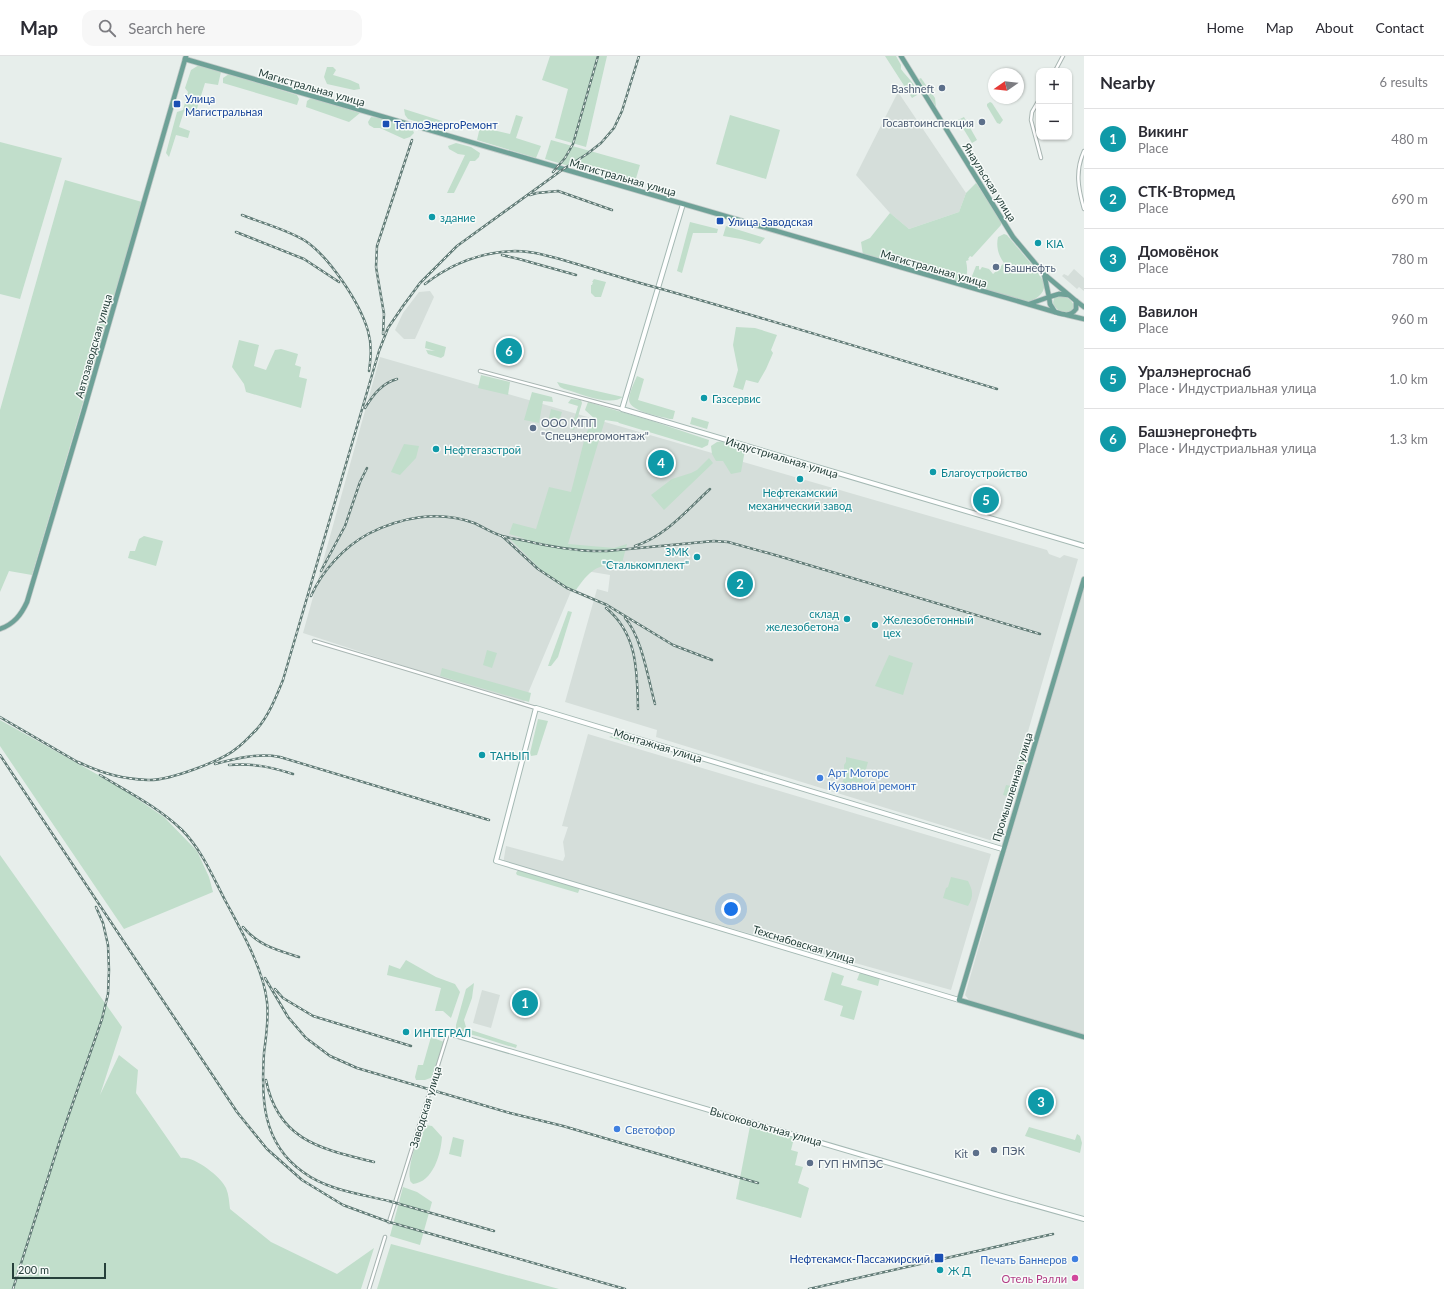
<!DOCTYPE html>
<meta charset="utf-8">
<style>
body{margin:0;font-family:Lato,sans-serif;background:#f7f7f7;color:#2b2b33}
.controls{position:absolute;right:12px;top:12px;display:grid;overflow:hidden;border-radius:8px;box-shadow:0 1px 3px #0004}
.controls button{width:36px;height:36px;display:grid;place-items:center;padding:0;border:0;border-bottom:1px solid #e1e1e2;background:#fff;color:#2b2b33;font:20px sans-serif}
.compass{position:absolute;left:988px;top:12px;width:36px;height:36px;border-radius:50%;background:#fff;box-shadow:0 1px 3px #0004;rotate:256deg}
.scale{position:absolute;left:12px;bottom:10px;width:94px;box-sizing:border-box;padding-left:4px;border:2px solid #26403b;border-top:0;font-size:11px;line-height:14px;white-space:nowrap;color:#26403b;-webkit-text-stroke:3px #f7fbf9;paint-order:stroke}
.you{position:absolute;left:731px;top:853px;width:14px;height:14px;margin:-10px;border:3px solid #fff;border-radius:50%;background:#1a73e8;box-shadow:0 0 0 6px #1a73e833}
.badge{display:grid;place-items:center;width:26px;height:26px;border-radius:50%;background:#80594b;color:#fff;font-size:13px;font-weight:700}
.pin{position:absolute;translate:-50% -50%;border:2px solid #fff;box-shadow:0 1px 4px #0006}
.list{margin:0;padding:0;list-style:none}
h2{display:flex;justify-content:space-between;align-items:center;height:52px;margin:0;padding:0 16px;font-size:17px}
h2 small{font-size:13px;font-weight:400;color:#7c7c81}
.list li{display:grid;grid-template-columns:26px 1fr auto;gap:12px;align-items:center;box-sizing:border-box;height:60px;padding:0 16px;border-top:1px solid #e1e1e2}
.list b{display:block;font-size:15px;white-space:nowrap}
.list p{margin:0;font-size:13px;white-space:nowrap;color:#7c7c81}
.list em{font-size:13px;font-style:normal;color:#7c7c81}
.icon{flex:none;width:22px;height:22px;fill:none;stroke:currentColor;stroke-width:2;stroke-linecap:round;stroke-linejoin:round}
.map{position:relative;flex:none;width:1084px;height:1233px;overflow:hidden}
header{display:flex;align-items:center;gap:24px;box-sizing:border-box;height:56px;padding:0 20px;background:#fff;border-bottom:1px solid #e1e1e2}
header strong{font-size:19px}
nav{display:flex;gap:22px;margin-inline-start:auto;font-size:14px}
.search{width:280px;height:36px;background:#f7f7f7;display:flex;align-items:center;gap:10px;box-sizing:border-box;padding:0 14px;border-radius:12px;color:#7c7c81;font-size:15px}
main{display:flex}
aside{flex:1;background:#fff}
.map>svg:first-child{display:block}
.built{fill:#d5deda}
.green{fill:#c1decb}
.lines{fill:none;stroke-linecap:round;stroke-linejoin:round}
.street-casing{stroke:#a9b6b3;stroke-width:4.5}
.secondary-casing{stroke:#a5b9b4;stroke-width:6}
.primary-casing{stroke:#c2cac8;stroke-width:6}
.street{stroke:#fff;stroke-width:2.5}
.secondary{stroke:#fff;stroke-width:4}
.primary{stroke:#6ea197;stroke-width:4.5}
.rail-casing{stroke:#617b76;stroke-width:2.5}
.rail{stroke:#f7fbf9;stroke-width:1;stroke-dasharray:3;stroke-linecap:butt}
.service-dot{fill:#5c6f8a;stroke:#f7fbf9;stroke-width:1.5}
.transit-dot{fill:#1a4fb4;stroke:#f7fbf9;stroke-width:1.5}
.culture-dot{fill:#0f9aa8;stroke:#f7fbf9;stroke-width:1.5}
.shop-dot{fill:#3f7fe0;stroke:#f7fbf9;stroke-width:1.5}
.hotel-dot{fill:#d1479c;stroke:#f7fbf9;stroke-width:1.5}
.labels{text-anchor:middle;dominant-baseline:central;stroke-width:3;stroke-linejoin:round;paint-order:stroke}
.street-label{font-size:11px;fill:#26403b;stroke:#f7fbf9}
.service-label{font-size:11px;fill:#4e5e75;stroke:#f7fbf9;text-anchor:start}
.transit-label{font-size:11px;fill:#164399;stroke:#f7fbf9;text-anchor:start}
.culture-label{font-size:11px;fill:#0d838f;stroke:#f7fbf9;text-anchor:start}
.shop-label{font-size:11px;fill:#366cbe;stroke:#f7fbf9;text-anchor:start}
.hotel-label{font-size:11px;fill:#b23c85;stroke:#f7fbf9;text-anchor:end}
</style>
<header>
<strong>Map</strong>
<div class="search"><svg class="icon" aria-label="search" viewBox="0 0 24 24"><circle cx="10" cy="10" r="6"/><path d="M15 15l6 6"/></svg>Search here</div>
<nav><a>Home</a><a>Map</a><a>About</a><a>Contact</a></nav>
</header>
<main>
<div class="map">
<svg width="1084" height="1233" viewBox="0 0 1084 1233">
<rect width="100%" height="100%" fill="#e7eeeb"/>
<!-- built -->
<g class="built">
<polygon points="898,36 966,137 959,156 909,173 890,157 856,119"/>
<polygon points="1074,213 1084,222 1084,235 1079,231 1077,233 1062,220 1064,218 1068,220"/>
<polygon points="430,235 434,241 415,283 404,283 395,274 403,257 419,236"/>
<polygon points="380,301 1047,494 1049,498 1060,502 1064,499 1078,503 996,786 656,681 657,674 565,646 597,533 608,536 610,519 580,514 523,649 303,577"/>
<polygon points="1084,528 1084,979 977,948 969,944 965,939 1036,690"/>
<polygon points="588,678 991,798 951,934 503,808 506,790 563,805 565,800 563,786 568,771 562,770"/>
<polygon points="482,934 500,939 491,972 473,967"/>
</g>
<!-- green -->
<g class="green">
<polygon points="550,0 607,0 586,91 555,82 568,33 542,24"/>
<path d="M 885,0 L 896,0 L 901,9 L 901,13 C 907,22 917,28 917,39 L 912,42 Z"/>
<polygon points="199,9 221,16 218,29 205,27 195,59 184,55 179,71 190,75 188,82 176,79 169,101 166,97 177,56 183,54 188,36 185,32 191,14"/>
<polygon points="327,11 333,11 336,14 333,19 350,24 359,28 360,33 354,34 327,28 324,21"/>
<polygon points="229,18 297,39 299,43 297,49 223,27 223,22"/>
<polygon points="921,22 935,42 936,51 919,23"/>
<polygon points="311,42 360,57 349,66 306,51 307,45"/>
<polygon points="990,46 992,47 1003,64 1000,68 997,67 987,50 987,48"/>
<polygon points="404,53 442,65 440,71 437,72 408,63 405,59"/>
<polygon points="516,59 523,61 516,82 541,90 536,102 477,84 480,71 510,78"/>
<polygon points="730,59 780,74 766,123 716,108"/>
<polygon points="371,61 383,62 412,72 414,77 410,81 404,83 380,72 374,72 369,69 368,66"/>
<polygon points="964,61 977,84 972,87 958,64"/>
<polygon points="551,84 640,109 634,129 545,103"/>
<polygon points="0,86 62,102 20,243 0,238"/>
<polygon points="456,87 471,91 480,97 479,101 475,105 470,105 454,137 447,137 465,99 458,98 449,93 448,90"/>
<polygon points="65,124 142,146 32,519 9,515 0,536 0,354"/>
<path d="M 976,127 L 1001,165 L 1001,169 L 972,201 L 970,200 L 968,203 L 969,204 L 966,205 C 968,214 968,221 961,227 L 863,199 L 861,186 L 870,182 L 890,157 L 909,173 L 959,156 L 966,137 Z"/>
<polygon points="690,166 718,173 717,177 693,177 682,217 677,215"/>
<polygon points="726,170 765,182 760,188 741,183 723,180"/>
<path d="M 1004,178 L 1007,179 C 1014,188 1041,218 1044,227 C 1046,237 1036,244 1027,246 L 973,230 L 970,227 L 972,220 L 976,210 L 979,210 L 979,213 L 980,214 L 982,211 L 989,213 L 993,218 L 1004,207 C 998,199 996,190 998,181 Z"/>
<polygon points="594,223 606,226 601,241 595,241 591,237 591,229 592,229 593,226 592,226"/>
<path d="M 1057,240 C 1065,239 1071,242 1074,250 C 1070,262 1056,256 1053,247 L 1054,242 Z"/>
<polygon points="736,271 755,272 777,279 771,294 773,297 766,313 758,327 746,324 743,334 733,331 738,314 733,289"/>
<polygon points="239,284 259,289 254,310 266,314 275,294 281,293 298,298 295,309 301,311 299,321 307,323 301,352 246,336 244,328 232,311"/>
<polygon points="426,285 446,291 444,300 441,302 428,298 426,294 435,295 425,292"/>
<polygon points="481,319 510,326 508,339 478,332"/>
<path d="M 637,320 L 644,323 L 638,344 L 675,355 L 673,363 L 670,363 C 660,360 630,356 629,344 C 629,337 634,327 637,320 Z"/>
<path d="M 557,326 L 623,341 C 610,351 579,337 564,333 L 560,331 Z"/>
<polygon points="532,336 552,341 553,346 543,345 539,367 524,364"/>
<polygon points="571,343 581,344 582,347 574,374 571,373 578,350 568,347"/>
<path d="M 588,346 L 652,365 L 709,384 L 708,389 L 702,392 L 619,367 L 618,366 L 605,364 L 568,488 L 614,492 L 627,488 L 621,511 C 616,511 610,509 605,510 C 592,511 583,524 576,534 L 564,532 L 548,521 L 508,481 L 526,483 L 509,478 L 513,467 L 536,473 L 549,431 L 571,436 L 586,377 L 595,363 L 585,354 Z"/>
<polygon points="551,353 562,356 559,365 549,362"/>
<polygon points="692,361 709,366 707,373 690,368"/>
<polygon points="723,385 741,390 745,394 741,416 731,418 723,405 716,405 712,398 711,390 717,386"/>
<polygon points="404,388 419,390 416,402 400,419 391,416"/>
<polygon points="709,402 713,407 664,454 651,439 672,423 691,417 697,414"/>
<polygon points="144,480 163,485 156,510 128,502 130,495 135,495 139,483"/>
<polygon points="568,555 572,556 558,601 551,610 548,610"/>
<polygon points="487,594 497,597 492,612 483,609"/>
<polygon points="889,599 913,607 903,639 875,630"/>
<polygon points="442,612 531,637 529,646 440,620"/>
<polygon points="538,663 548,665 537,699 531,700 530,697"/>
<polygon points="0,664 118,730 164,761 197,795 209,821 213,836 124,873 0,690"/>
<polygon points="616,679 665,694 664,697 609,681"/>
<polygon points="1021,691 1028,693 1015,742 1003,739 1006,729 1011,730"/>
<polygon points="846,701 868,706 862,728 852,725 849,734 840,732 844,722 844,709 846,706"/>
<path d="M 0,799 L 122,971 L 100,1039 L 119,999 L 138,1014 L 136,1037 L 181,1102 C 194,1100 220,1120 226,1132 C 229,1139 229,1146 230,1153 L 271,1186 L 337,1218 L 374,1192 L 361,1233 L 0,1233 Z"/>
<polygon points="518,814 580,832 578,837 517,819 516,817"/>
<path d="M 951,821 L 968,825 C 973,835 974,840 968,850 L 943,842 L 946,832 L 948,831 Z"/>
<polygon points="406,904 436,921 455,928 460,936 451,962 443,955 435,955 441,932 387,919 389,909 400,913"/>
<polygon points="832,916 844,920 841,929 862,935 854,964 840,960 843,950 824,944"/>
<polygon points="860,916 880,922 878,930 857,924"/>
<polygon points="474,927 472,942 464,964 466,971 465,976 456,973 456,969 466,933"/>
<path d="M 471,974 L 517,989 L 516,992 C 500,988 485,982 469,978 Z"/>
<polygon points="431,981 444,986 433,1021 425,1024 416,1024 415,1021 418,1009 423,1009"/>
<path d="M 426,1069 L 432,1070 L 442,1081 C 441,1098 433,1126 413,1128 C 411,1126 410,1126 410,1123 C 407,1112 418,1076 426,1069 Z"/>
<polygon points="750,1070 794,1082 791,1094 798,1096 795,1109 803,1111 798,1127 809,1132 801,1162 736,1143"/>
<polygon points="1029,1071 1075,1084 1077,1078 1080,1080 1082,1087 1080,1097 1025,1080"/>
<polygon points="453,1081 464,1084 461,1101 449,1098"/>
<polygon points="403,1131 417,1136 432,1146 420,1189 390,1180"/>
<polygon points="391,1188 559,1233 377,1233"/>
</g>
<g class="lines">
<defs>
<g id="street">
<polyline points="1055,15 1063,0"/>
<polyline points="1039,44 1032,56 1031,64 1041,102"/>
<path d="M 1084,95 C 1075,115 1078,132 1084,153"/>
<polyline points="480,315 622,353"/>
<polyline points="314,585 536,652"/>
<polyline points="389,1166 448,977"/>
<polyline points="369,1233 385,1181"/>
</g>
<g id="secondary">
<polyline points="683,148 622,353 1084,490"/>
<polyline points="959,944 496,805 536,652 1002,793"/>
<polyline points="448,977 998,1139 1084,1163"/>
</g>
<g id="primary">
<polyline points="901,0 1013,181 1044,218 1076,245 1084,251"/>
<path d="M 185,3 C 373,59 561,113 749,167 C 851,196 953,227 1055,256"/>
<path d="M 1068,239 L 1059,238 L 1049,241 L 1050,248 L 1055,256 C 1064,259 1070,261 1076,253 L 1076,245"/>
<polyline points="1029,248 1049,241 1044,218"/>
<polyline points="1067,259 1084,263"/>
<polyline points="1084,523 959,944 1084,981"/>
<path d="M 0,573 C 14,568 21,559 27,546 L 84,354 L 186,0"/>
</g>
</defs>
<!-- street casing -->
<use href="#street" class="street-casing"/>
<!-- secondary casing -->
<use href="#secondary" class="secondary-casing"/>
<!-- primary casing -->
<use href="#primary" class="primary-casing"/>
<!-- street -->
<use href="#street" class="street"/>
<!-- secondary -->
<use href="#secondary" class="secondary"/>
<!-- primary -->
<use href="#primary" class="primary"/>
<defs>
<g id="rail">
<polyline points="553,116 565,102 573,88 598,0"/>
<polyline points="530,139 537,137 558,135 612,154"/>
<path d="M 242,159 C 262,167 285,173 304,184 C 329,200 360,247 368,275 C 372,289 371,301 369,315"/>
<polyline points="236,176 304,203 339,226"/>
<polyline points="502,199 519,203 576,219"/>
<path d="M 425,228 C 452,207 481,196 515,195 C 535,195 560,203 580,209 C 606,217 632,225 658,232 C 771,264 884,299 997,333"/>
<polyline points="383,278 384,258 376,211 377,190 412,84"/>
<path d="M 365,352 C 373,339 382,327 397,323"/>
<polyline points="502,480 538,513 567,532 607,549 673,589 712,604"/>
<path d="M 635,490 C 666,480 687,454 710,433"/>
<polyline points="321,515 345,470 360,426 367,412"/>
<path d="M 311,540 C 322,515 344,491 368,478 C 401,461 439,454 474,467 C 483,471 492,477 502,480 C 513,483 524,484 535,487 C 559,492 582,496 607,495 L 714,485 L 728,486 L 775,499 L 1040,578"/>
<path d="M 606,552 C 638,578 637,616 638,653"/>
<path d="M 625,562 C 642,581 648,623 655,648"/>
<polyline points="0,661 81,708"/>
<polyline points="0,699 237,1056 267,1093 302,1124 343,1149 389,1166 625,1233"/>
<path d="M 78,706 C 102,717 121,723 148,724 C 168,725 222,705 237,692 C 244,687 251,679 257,673 C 269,659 276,641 283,624 L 379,295 L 388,272 L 403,250 L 420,227 L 457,190 L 562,114 L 587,98 L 601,87 L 614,72 L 622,55 L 639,0"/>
<path d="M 215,708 C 237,702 258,697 280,701 L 489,764"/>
<path d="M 229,709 C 253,707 271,711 293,718"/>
<path d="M 100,719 C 128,736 158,751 182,774 C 202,794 213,821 226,846 C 241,874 264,914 267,946 C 269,963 266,980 264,997 C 261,1042 262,1087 303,1116 C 327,1134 360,1138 389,1145 C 424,1155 459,1165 494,1175"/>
<path d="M 243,871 C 259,890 277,894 299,901"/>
<polyline points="265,922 288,961 306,982 330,1000 357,1012 510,1057 563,1070 758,1127"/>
<polyline points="275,933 283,942 313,960 411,990"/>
<path d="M 266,1024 C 278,1085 322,1093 374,1106"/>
<polyline points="13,1233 60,1084 102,963 108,938 109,914 108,889 103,867 96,851"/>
<polyline points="809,1233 1053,1178"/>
</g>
</defs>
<!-- rail casing -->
<use href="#rail" class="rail-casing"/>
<!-- rail -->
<use href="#rail" class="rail"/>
</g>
<!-- markers -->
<g class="service-dot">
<circle cx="942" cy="32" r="4"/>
<circle cx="982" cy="66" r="4"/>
<circle cx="996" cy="211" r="4"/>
<circle cx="533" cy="372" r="4"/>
<circle cx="994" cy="1094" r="4"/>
<circle cx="976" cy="1097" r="4"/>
<circle cx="810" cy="1107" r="4"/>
</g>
<g class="transit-dot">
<rect x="173" y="44" width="8" height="8" rx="2"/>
<rect x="382" y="64" width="8" height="8" rx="2"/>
<rect x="716" y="161" width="8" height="8" rx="2"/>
<rect x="934" y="1197" width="10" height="10" rx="2"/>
</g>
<g class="culture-dot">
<circle cx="432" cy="161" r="4"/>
<circle cx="1038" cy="187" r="4"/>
<circle cx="704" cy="342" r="4"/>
<circle cx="436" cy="393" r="4"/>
<circle cx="933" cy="416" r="4"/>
<circle cx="800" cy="423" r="4"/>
<circle cx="697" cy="501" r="4"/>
<circle cx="847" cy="563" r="4"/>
<circle cx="875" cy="569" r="4"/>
<circle cx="482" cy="699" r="4"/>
<circle cx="406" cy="976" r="4"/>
<circle cx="940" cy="1214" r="4"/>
</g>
<g class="shop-dot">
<circle cx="820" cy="722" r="4"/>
<circle cx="617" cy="1073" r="4"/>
<circle cx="1075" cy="1203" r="4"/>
</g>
<circle class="hotel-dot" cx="1075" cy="1222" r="4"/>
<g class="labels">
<!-- street labels -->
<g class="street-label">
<text transform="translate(312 31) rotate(16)">Магистральная улица</text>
<text transform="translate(623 121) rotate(16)">Магистральная улица</text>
<text transform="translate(990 126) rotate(58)">Янаульская улица</text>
<text transform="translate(934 212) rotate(16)">Магистральная улица</text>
<text transform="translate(93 290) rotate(-74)">Автозаводская улица</text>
<text transform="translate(782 401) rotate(17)">Индустриальная улица</text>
<text transform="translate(658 689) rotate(17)">Монтажная улица</text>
<text transform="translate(1012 731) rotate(-73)">Промышленная улица</text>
<text transform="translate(804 888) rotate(17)">Техснабовская улица</text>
<text transform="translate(425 1051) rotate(-73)">Заводская улица</text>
<text transform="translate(766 1070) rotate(16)">Высоковольтная улица</text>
</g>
<!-- service labels -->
<g class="service-label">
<text x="934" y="32" text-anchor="end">Bashneft</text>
<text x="974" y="66" text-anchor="end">Госавтоинспекция</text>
<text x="1004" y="211">Башнефть</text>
<text x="541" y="366">ООО МПП<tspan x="541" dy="13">"Спецэнергомонтаж"</tspan></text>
<text x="1002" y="1094">ПЭК</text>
<text x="968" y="1097" text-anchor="end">Kit</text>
<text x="818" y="1107">ГУП НМПЭС</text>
</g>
<!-- transit labels -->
<g class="transit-label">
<text x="185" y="42">Улица<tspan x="185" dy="13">Магистральная</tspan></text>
<text x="394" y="68">ТеплоЭнергоРемонт</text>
<text x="728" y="165">Улица Заводская</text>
<text x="930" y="1202" text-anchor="end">Нефтекамск-Пассажирский</text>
</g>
<!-- culture labels -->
<g class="culture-label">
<text x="440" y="161">здание</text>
<text x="1046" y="187">KIA</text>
<text x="712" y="342">Газсервис</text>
<text x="444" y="393">Нефтегазстрой</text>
<text x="941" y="416">Благоустройство</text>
<text x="800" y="436" text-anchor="middle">Нефтекамский<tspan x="800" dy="13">механический завод</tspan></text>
<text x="689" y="495" text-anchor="end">ЗМК<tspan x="689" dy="13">"Сталькомплект"</tspan></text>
<text x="839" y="557" text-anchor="end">склад<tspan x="839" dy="13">железобетона</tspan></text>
<text x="883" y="563">Железобетонный<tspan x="883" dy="13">цех</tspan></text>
<text x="490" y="699">ТАНЫП</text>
<text x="414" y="976">ИНТЕГРАЛ</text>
<text x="948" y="1214">Ж Д</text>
</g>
<!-- shop labels -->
<g class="shop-label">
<text x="828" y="716">Арт Моторс<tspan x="828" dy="13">Кузовной ремонт</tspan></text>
<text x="625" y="1073">Светофор</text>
<text x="1067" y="1203" text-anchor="end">Печать Баннеров</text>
</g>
<!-- hotel labels -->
<g class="hotel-label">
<text x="1067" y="1222">Отель Ралли</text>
</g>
</g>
</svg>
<div class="controls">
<button>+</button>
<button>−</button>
</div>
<svg class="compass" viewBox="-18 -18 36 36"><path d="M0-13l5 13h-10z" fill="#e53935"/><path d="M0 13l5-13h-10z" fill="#7c7c81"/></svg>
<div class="scale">200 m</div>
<div class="you"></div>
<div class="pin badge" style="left:525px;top:947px;background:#0f9aa8">1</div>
<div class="pin badge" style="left:740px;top:528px;background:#0f9aa8">2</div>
<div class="pin badge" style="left:1041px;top:1046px;background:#0f9aa8">3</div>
<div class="pin badge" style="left:661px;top:407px;background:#0f9aa8">4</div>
<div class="pin badge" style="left:986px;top:444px;background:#0f9aa8">5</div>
<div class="pin badge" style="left:509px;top:295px;background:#0f9aa8">6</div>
</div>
<aside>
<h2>Nearby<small>6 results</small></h2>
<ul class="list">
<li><span class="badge" style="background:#0f9aa8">1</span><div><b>Викинг</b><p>Place</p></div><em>480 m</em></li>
<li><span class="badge" style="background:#0f9aa8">2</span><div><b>СТК-Втормед</b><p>Place</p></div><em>690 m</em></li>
<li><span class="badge" style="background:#0f9aa8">3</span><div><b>Домовёнок</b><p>Place</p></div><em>780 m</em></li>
<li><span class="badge" style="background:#0f9aa8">4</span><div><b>Вавилон</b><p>Place</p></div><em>960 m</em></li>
<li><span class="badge" style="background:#0f9aa8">5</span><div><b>Уралэнергоснаб</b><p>Place · Индустриальная улица</p></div><em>1.0 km</em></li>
<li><span class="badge" style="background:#0f9aa8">6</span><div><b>Башэнергонефть</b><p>Place · Индустриальная улица</p></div><em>1.3 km</em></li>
</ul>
</aside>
</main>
